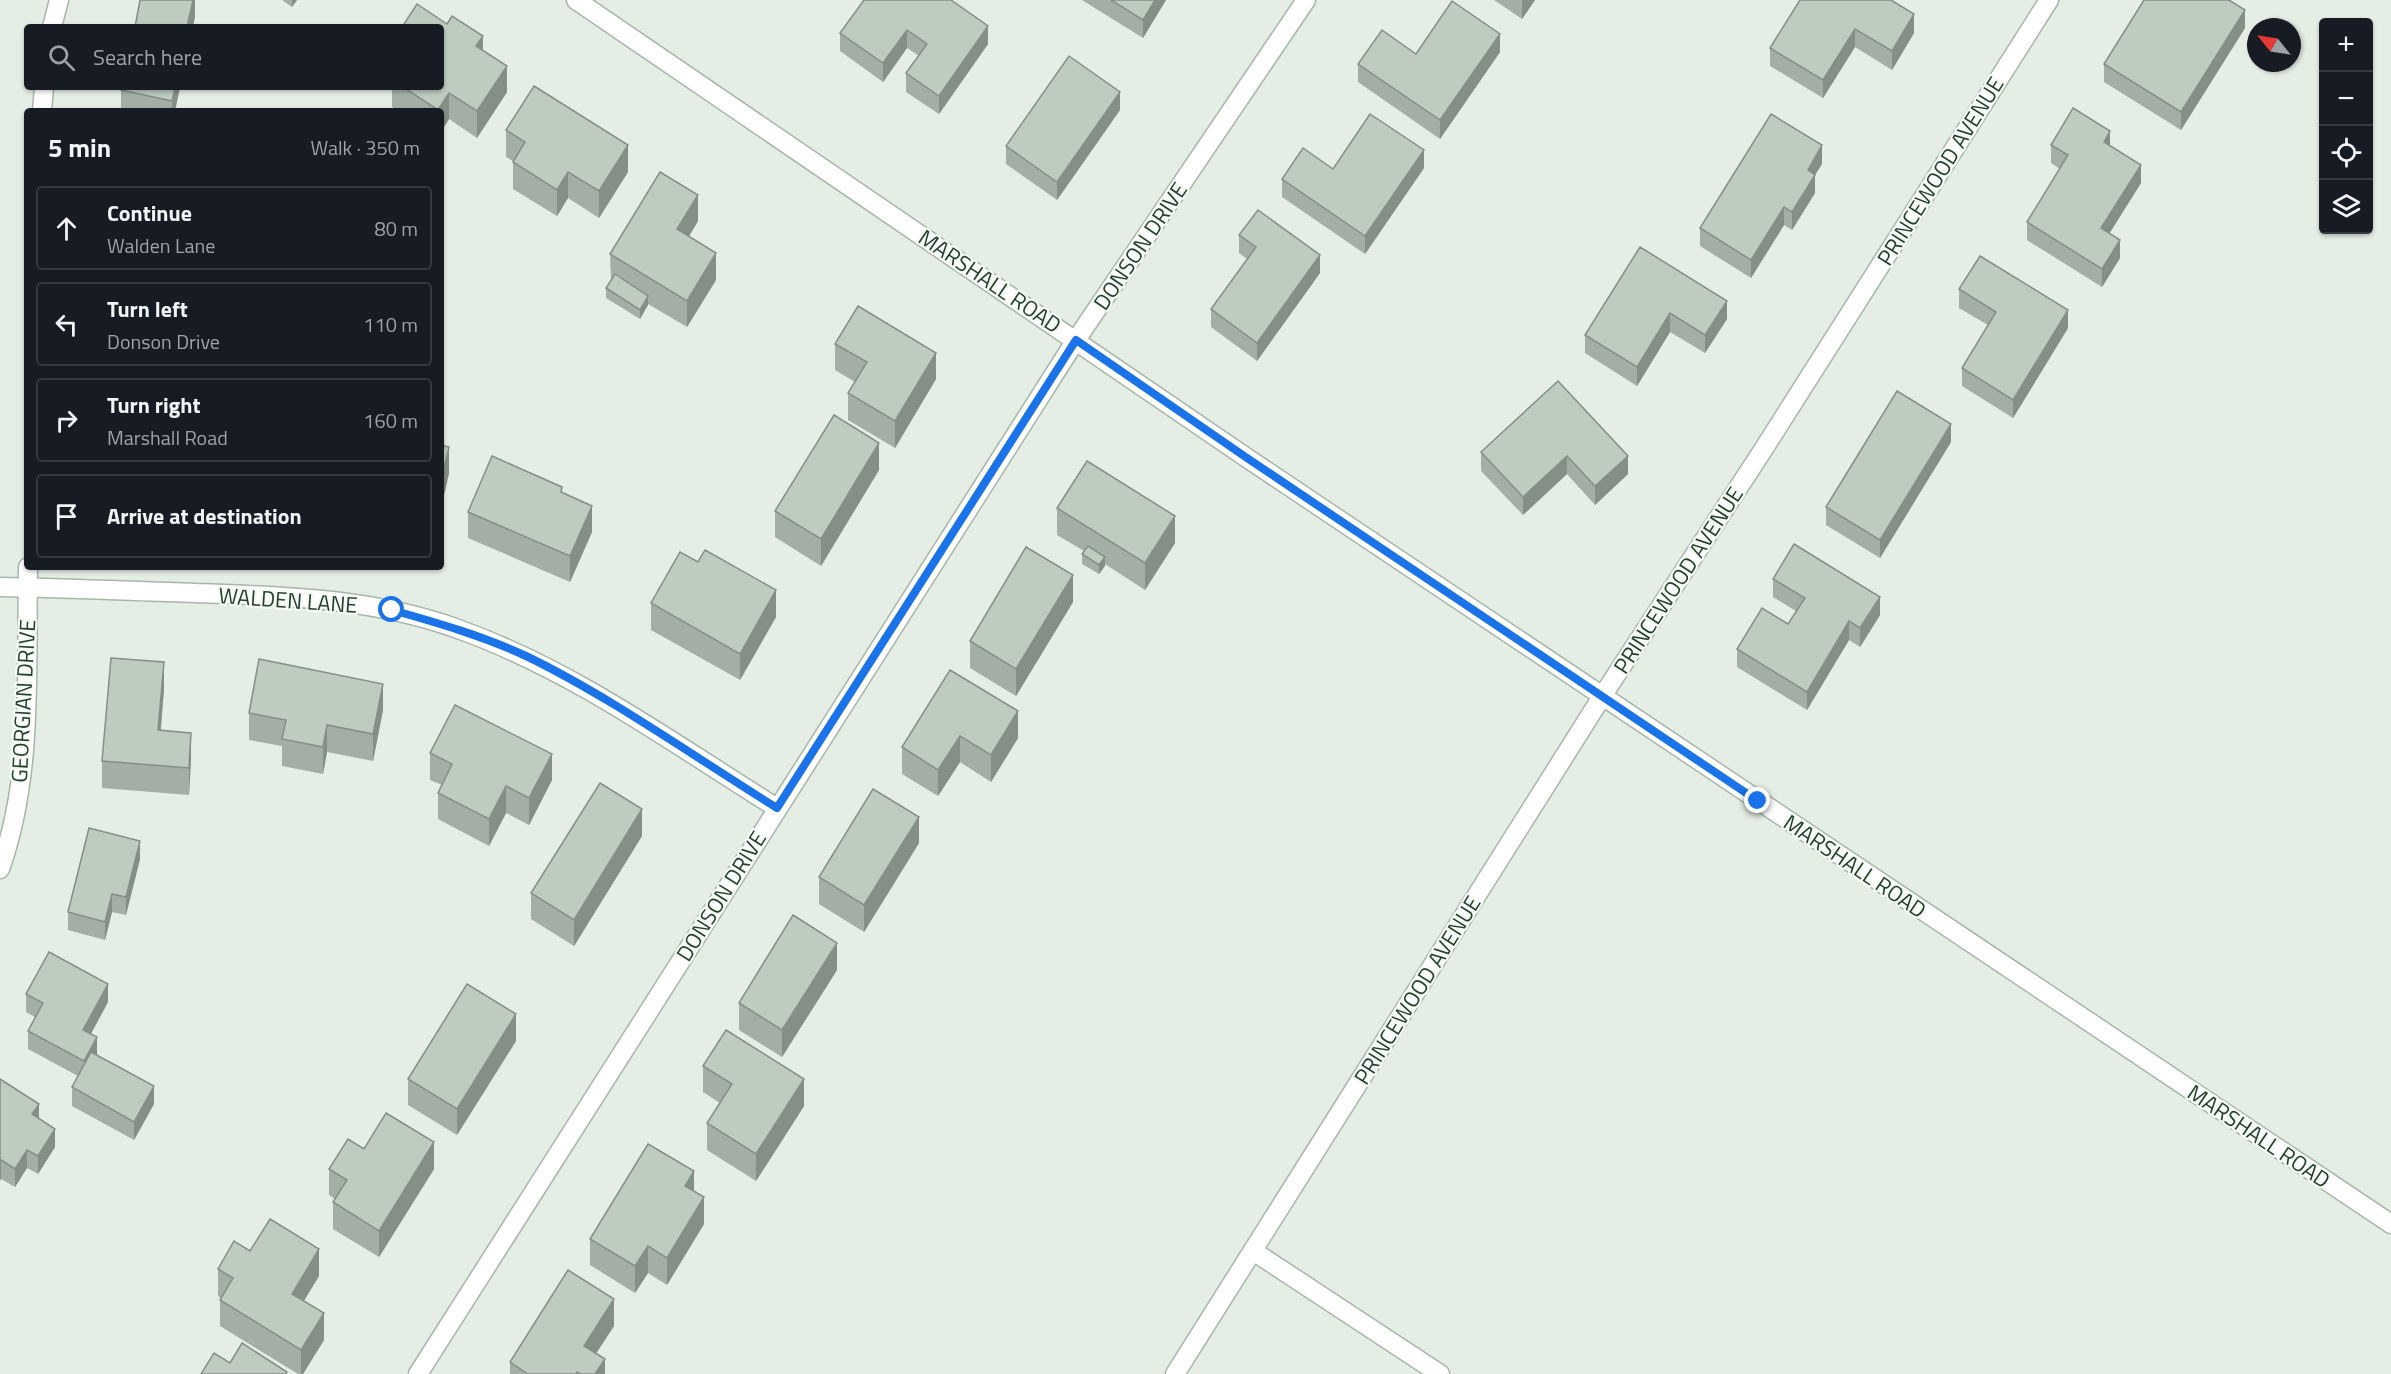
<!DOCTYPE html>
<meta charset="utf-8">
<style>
body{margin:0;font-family:"Titillium Web",sans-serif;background:#20242c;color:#f1f3f6}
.controls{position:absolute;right:18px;top:18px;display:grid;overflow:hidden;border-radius:6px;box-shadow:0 2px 4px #0004}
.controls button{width:54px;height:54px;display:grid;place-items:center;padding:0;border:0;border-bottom:2px solid #363941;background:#171b24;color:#f1f3f6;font:30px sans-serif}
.compass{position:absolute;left:2247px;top:18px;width:54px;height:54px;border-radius:50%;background:#171b24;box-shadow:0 2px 4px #0004;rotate:300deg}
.stop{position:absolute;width:18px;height:18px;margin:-14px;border:4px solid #1a73e8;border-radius:50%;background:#fff}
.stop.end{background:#1a73e8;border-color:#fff;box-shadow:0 2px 6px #0008}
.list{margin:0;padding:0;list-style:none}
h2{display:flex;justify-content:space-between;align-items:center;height:78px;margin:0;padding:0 24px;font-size:26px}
h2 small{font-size:20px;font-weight:400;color:#9ea1a6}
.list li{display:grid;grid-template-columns:39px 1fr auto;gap:18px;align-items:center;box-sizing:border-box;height:84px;margin:0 12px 12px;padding:0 12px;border:2px solid #363941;border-radius:6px}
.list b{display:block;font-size:22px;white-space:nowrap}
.list p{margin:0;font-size:20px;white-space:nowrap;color:#9ea1a6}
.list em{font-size:20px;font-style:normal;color:#9ea1a6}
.icon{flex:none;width:33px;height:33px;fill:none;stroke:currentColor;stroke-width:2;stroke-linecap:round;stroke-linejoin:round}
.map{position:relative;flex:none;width:2391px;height:1374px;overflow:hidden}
.search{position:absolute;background:#171b24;box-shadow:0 2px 4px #0004;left:24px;top:24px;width:420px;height:66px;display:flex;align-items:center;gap:15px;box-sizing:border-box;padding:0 21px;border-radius:6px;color:#9ea1a6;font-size:22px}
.panel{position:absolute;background:#171b24;box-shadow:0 2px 4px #0004;left:24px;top:108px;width:420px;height:462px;border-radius:6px}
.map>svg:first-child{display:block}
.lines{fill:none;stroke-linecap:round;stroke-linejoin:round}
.minor-casing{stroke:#a7b6a9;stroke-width:21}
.minor{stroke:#fff;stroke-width:18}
.wall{fill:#a3afa4}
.shaded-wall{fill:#848f86}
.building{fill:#bdccbf;stroke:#848f86;stroke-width:1.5}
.route{stroke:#1a73e8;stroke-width:8}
.labels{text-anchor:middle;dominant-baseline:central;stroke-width:4.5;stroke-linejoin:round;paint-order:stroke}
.street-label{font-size:22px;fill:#24402b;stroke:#f5faf5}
</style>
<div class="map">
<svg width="2391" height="1374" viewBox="0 0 2391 1374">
<rect width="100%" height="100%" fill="#e5eee5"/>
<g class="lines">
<defs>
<g id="minor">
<polyline points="576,0 1247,458 2391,1224"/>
<polyline points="52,27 59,0"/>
<polyline points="42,111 44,87"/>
<path d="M 0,587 C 65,588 130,591 195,593 C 283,596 373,598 458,629 C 573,670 674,744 777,808"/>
<path d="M 0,869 C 34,774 26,667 28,567"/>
<polyline points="1253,1251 1440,1374"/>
<polyline points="418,1374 1076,340 1306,0"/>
<polyline points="1175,1374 1603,695 1763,450 2049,0"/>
</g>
</defs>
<!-- minor casing -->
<use href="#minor" class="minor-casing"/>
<!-- minor -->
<use href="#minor" class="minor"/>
</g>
<!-- wall -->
<g class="wall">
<polygon points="282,0 297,0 292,7"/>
<polygon points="864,0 988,44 939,114 906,92 906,73 919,56 907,48 883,82 840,51 840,33"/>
<polygon points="1082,0 1166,0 1143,38"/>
<polygon points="1494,0 1535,0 1522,19"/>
<polygon points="1800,0 1914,33 1892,70 1855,47 1823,98 1770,66 1770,48"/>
<polygon points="2245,28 2181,130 2104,82 2104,64"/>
<polygon points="483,50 507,92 477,138 449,119 441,132 441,111 399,111 392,107 392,87 441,87"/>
<polygon points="1500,52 1440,139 1358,82 1358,64 1416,54"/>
<polygon points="180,87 175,111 121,111 121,90"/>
<polygon points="1120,110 1057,200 1006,164 1006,146"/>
<polygon points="506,130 628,172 599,218 568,198 557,216 513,189 513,161 506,157"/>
<polygon points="2051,145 2110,146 2141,183 2109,233 2120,258 2102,287 2027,240 2027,222 2060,169 2051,163"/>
<polygon points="1822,164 1815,175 1815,193 1792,230 1784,225 1751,278 1700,246 1700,228"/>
<polygon points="1424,168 1365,254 1282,197 1282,179"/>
<polygon points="698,221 689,236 716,280 687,327 648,304 640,319 606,298 606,288 611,281 610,254"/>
<polygon points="1239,235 1320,273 1257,361 1211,327 1211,309 1247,259 1239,253"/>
<polygon points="1640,247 1727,319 1705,353 1670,332 1637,386 1585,353 1585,335"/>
<polygon points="1959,289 2068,328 2013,418 1962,386 1962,368 1988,325 1959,308"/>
<polygon points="835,344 936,379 895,448 848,420 848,393 855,382 835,370"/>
<polygon points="1558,381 1628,474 1595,505 1567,474 1523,515 1481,471 1481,452"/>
<polygon points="1951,442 1880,558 1826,525 1826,507"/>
<polygon points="879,470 821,566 775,537 775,511"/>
<polygon points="562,493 592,532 570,582 468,538 468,512"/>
<polygon points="1057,508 1175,543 1145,590 1105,564 1105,566 1099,574 1082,564 1082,554 1084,551 1057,535"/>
<polygon points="1773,579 1880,615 1860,647 1849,640 1807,710 1737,667 1737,649 1788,624 1796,611 1773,597"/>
<polygon points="1073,602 1016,696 970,668 970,641"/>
<polygon points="651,603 776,617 740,680 651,630"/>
<polygon points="950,670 1018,738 991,782 960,762 938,796 902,774 902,747"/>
<polygon points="164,689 161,730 191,760 189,795 102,788 102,761"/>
<polygon points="383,710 373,761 327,752 323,774 282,766 282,746 249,740 249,713"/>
<polygon points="430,753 552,780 529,825 506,813 489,846 438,819 438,793 442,785 430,780"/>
<polygon points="642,836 574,946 531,919 531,893"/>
<polygon points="919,843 864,932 819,904 819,877"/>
<polygon points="140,859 126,915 112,912 105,940 68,930 68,912"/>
<polygon points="837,970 782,1057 739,1030 739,1003"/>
<polygon points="26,994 108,1002 91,1034 97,1055 154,1104 134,1140 72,1106 72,1087 78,1076 28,1049 28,1031 35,1017 26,1012"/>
<polygon points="516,1041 457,1135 408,1105 408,1079"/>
<polygon points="703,1066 804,1106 756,1181 707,1150 707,1123 720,1103 703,1092"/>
<polygon points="0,1079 39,1119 55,1147 38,1174 27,1168 15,1187 1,1179"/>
<polygon points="364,1149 434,1169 379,1257 333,1229 333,1202 335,1199 329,1195 329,1169"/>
<polygon points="694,1191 704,1224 667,1285 648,1273 635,1293 590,1265 590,1239"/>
<polygon points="250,1251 319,1276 304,1301 324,1340 303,1374 298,1374 220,1326 220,1300 221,1298 218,1296 218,1269"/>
<polygon points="614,1326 596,1353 605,1374 510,1374 510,1362"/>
</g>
<!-- shaded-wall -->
<g class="shaded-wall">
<polygon points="193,0 195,0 195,17 193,27 187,27"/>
<polygon points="292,0 297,0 292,7"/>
<polygon points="1155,0 1166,0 1143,38 1143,20"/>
<polygon points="1523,0 1535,0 1522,19 1522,1"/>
<polygon points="2245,10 2245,28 2181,130 2181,112"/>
<polygon points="1914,14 1914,33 1892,70 1892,51"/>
<polygon points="988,26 988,44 939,114 939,96"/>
<polygon points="1855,29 1855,47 1823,98 1823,80"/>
<polygon points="907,30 907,48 883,82 883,63"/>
<polygon points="1500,34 1500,52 1440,139 1440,120"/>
<polygon points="483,36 483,62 476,46"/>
<polygon points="507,66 507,92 477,138 477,111"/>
<polygon points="175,87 180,87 175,111 172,111 172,101"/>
<polygon points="1120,92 1120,110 1057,200 1057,182"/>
<polygon points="449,93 449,119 441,132 441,111 438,111 438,110"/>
<polygon points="2110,131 2110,149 2104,142"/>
<polygon points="628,145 628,172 599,218 599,191"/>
<polygon points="1822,145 1822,164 1815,175 1815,193 1792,230 1792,212 1808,170"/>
<polygon points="1424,150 1424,168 1365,254 1365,236"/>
<polygon points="2141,165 2141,183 2101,247 2101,228"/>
<polygon points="568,172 568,198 557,216 557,190"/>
<polygon points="698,195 698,221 677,256 677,229"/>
<polygon points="1784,207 1784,225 1751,278 1751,260"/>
<polygon points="2120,240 2120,258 2102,287 2102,269"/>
<polygon points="716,253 716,280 687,327 687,301"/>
<polygon points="1320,255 1320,273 1257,361 1257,343"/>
<polygon points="648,296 648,305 640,319 640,310"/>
<polygon points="1727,301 1727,319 1705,353 1705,335"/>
<polygon points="2068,310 2068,328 2013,418 2013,400"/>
<polygon points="1670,313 1670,332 1637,386 1637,367"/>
<polygon points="936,353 936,379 895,448 895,421"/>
<polygon points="1951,424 1951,442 1880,558 1880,540"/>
<polygon points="879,443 879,470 821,566 821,539"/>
<polygon points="449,447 449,474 441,508 441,482"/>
<polygon points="1567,456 1567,474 1523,515 1523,497"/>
<polygon points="1628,456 1628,474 1595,505 1595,486"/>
<polygon points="592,506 592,532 570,582 570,556"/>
<polygon points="1175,516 1175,543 1145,590 1145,563"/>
<polygon points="1105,557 1105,566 1099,574 1099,565"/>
<polygon points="1073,575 1073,602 1016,696 1016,669"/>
<polygon points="776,590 776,617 740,680 740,654"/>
<polygon points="1880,597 1880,615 1860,647 1860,628"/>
<polygon points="1849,621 1849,640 1807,710 1807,692"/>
<polygon points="164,662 164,689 158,757 158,730"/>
<polygon points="383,684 383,710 373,761 373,734"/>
<polygon points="1018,711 1018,738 991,782 991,755"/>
<polygon points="327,725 327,752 323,774 323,747"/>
<polygon points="191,733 191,760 189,795 189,768"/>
<polygon points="960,736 960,762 938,796 938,770"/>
<polygon points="552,754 552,780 529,825 529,798"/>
<polygon points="506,786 506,813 489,846 489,819"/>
<polygon points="642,809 642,836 574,946 574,920"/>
<polygon points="919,817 919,843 864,932 864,905"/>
<polygon points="140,841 140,859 126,915 126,897"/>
<polygon points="112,894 112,912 105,940 105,922"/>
<polygon points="837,943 837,970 782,1057 782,1030"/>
<polygon points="108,984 108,1002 83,1048 83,1030"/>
<polygon points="516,1014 516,1041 457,1135 457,1109"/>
<polygon points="97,1037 97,1056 84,1080 84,1061"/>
<polygon points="804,1079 804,1106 756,1181 756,1154"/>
<polygon points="154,1086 154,1104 134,1140 134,1122"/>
<polygon points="39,1104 39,1122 32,1114"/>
<polygon points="55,1129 55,1147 38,1174 38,1156"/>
<polygon points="434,1142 434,1169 379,1257 379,1231"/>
<polygon points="27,1150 27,1168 15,1187 15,1169"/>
<polygon points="1,1160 1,1179 0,1181 0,1163"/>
<polygon points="694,1171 694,1198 685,1186"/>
<polygon points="704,1197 704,1224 667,1285 667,1258"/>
<polygon points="648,1246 648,1273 635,1293 635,1266"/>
<polygon points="319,1249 319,1276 292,1320 292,1294"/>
<polygon points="614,1299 614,1326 584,1372 584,1346"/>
<polygon points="324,1313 324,1340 303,1374 301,1374 301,1350"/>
<polygon points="605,1359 605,1374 595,1374"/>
</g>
<!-- building -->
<g class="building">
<polygon points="140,0 193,0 187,27 135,27"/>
<polygon points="864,0 951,0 988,26 939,96 906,73 927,44 907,30 883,63 840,33"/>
<polygon points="1111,0 1155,0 1143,20"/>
<polygon points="1800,0 1891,0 1914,14 1892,51 1855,29 1823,80 1770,48"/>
<polygon points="2144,0 2229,0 2245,10 2181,112 2104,64"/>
<polygon points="1452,1 1500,34 1440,120 1358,64 1382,30 1416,54"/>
<polygon points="417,4 447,24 452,16 483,36 476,46 507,66 477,111 449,93 438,110 403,87 441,87 441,27 402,27"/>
<polygon points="1069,56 1120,92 1057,182 1006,146"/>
<polygon points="534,86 628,145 599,191 568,172 557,190 513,162 525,142 506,130"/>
<polygon points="122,87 175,87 172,101 121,90"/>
<polygon points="2073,108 2110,131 2104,142 2141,165 2101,228 2120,240 2102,269 2027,222 2068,155 2051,145"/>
<polygon points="1370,114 1424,150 1365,236 1282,179 1303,148 1333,169"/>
<polygon points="1771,114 1822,145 1808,170 1815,175 1792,212 1784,207 1751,260 1700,228"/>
<polygon points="660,172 698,195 677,229 716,253 687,301 610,254"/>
<polygon points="1258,210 1320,255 1257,343 1211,309 1256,247 1239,235"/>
<polygon points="1640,247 1727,301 1705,335 1670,313 1637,367 1585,335"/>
<polygon points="1980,256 2068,310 2013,400 1962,368 1996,312 1959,289"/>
<polygon points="615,274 648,296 640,310 606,288"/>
<polygon points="858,306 936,353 895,421 848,393 867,362 835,344"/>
<polygon points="1558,381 1628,456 1595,486 1567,456 1523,497 1481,452"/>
<polygon points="1897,391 1951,424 1880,540 1826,507"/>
<polygon points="834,415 879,443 821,539 775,511"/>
<polygon points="441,445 449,447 441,482"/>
<polygon points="492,456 562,487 561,492 592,506 570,556 468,512"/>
<polygon points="1087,461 1175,516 1145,563 1057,508"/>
<polygon points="1794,544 1880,597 1860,628 1849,621 1807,692 1737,649 1762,608 1788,624 1805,598 1773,579"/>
<polygon points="1088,546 1105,557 1099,565 1082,554"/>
<polygon points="1026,547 1073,575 1016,669 970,641"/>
<polygon points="705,550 776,590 740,654 651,603 680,552 698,562"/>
<polygon points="111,658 164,662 158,730 191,733 189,768 102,761"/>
<polygon points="259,659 383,684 373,734 327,725 323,747 282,739 286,720 249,713"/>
<polygon points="950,670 1018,711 991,755 960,736 938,770 902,747"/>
<polygon points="455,705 552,754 529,798 506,786 489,819 438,793 452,764 430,753"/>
<polygon points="600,783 642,809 574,920 531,893"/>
<polygon points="873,789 919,817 864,905 819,877"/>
<polygon points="89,828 140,841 126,897 112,894 105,922 68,912"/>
<polygon points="793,915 837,943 782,1030 739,1003"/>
<polygon points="49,952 108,984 83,1030 97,1037 84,1061 28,1031 43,1003 26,994"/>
<polygon points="467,984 516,1014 457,1109 408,1079"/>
<polygon points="726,1030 804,1079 756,1154 707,1123 732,1084 703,1066"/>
<polygon points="91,1052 154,1086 134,1122 72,1087"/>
<polygon points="0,1079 39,1104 32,1114 55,1129 38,1156 27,1150 15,1169 1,1160 0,1163"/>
<polygon points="386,1113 434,1142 379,1231 333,1202 347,1180 329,1169 348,1139 364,1149"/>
<polygon points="648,1144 694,1171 685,1186 704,1197 667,1258 648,1246 635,1266 590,1239"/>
<polygon points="270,1219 319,1249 292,1294 324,1313 301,1350 220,1300 233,1278 218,1269 234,1241 250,1251"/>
<polygon points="568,1270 614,1299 584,1346 605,1359 595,1374 581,1374 577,1372 576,1374 528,1374 510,1362"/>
<polygon points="242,1343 287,1372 286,1374 201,1374 214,1353 230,1363"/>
</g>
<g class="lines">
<!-- route -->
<path class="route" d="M 392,610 C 438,623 483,636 526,656 C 611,697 696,758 777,808 L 1076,340 L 1247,458 L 1758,801"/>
</g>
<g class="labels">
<!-- street labels -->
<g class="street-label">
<text transform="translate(1940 171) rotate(-58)">PRINCEWOOD AVENUE</text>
<text transform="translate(1140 246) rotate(-56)">DONSON DRIVE</text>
<text transform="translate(990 281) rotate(34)">MARSHALL ROAD</text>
<text transform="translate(1678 580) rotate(-57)">PRINCEWOOD AVENUE</text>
<text transform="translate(288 600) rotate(4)">WALDEN LANE</text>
<text transform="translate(23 701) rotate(-87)">GEORGIAN DRIVE</text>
<text transform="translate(1855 866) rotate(34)">MARSHALL ROAD</text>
<text transform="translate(721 896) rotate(-58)">DONSON DRIVE</text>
<text transform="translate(1417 990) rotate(-58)">PRINCEWOOD AVENUE</text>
<text transform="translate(2259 1136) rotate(34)">MARSHALL ROAD</text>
</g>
</g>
</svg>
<div class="controls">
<button>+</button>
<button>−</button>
<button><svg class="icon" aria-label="locate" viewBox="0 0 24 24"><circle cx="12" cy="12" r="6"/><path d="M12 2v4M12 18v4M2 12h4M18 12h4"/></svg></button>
<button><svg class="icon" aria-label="layers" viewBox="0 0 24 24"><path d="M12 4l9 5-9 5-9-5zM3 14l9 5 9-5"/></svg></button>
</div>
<svg class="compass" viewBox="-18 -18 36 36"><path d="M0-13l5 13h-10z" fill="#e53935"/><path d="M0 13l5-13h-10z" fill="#9ea1a6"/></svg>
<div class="stop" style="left:392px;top:610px"></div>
<div class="stop end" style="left:1758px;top:801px"></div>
<div class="search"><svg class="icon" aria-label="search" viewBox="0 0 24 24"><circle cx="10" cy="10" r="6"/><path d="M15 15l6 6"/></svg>Search here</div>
<section class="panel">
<h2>5 min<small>Walk · 350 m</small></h2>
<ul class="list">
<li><svg class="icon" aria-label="ahead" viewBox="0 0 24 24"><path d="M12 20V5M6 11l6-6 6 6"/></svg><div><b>Continue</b><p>Walden Lane</p></div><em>80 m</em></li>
<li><svg class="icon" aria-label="left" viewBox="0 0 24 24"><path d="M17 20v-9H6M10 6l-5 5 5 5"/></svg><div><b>Turn left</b><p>Donson Drive</p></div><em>110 m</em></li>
<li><svg class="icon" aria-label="right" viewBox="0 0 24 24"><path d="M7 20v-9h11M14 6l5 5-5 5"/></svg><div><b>Turn right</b><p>Marshall Road</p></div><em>160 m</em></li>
<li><svg class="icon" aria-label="arrive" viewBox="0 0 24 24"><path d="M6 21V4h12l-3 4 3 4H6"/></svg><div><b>Arrive at destination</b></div></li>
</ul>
</section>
</div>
